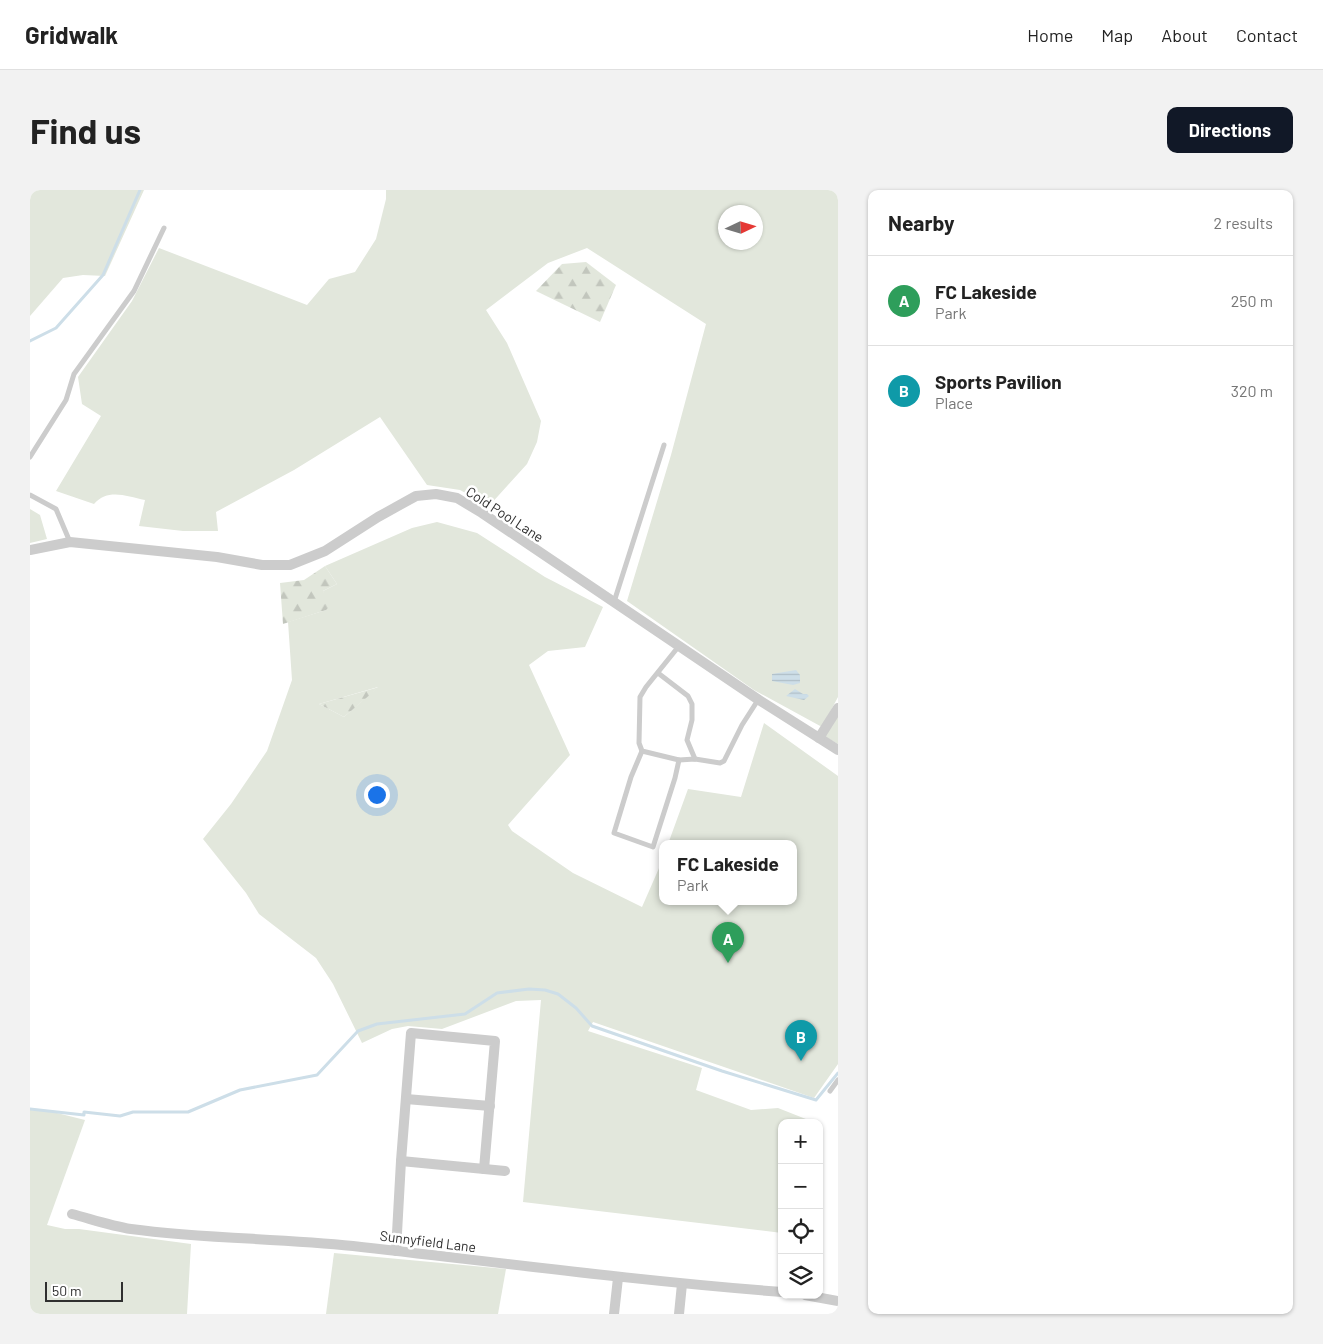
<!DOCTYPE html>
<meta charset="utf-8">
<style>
body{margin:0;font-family:Barlow,sans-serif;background:#f2f2f2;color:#222}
.controls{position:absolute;right:15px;bottom:15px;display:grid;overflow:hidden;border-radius:10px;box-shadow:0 1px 4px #0004}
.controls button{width:45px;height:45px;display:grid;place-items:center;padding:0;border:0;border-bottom:1px solid #e0e0e0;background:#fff;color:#222;font:25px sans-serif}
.compass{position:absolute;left:688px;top:15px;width:45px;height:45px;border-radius:50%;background:#fff;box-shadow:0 1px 4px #0004;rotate:86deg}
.scale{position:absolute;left:15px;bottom:12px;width:78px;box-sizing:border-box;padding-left:5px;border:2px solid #2f2f2f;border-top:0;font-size:14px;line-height:18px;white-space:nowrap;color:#2f2f2f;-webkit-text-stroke:4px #fff;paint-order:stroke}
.you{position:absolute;left:346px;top:604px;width:18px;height:18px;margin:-12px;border:4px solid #fff;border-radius:50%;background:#1a73e8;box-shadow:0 0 0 8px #1a73e833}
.badge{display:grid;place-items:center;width:32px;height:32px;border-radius:50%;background:#111827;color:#fff;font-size:16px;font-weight:700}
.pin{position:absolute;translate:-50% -41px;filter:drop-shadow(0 1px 2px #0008)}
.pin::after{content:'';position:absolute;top:26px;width:18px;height:15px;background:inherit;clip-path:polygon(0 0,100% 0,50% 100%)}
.popup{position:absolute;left:629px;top:650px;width:138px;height:65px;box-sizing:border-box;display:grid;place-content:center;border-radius:10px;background:#fff;filter:drop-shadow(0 1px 4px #0005);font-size:16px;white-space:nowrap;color:#767676}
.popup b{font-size:19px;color:#222}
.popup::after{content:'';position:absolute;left:50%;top:100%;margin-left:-10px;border:10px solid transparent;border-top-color:#fff}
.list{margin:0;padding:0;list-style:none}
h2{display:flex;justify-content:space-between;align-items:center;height:65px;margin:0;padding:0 20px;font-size:21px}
h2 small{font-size:16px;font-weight:400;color:#767676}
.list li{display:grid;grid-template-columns:32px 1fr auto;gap:15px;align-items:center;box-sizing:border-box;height:90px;padding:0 20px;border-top:1px solid #e0e0e0}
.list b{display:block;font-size:19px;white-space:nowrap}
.list p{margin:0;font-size:16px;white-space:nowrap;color:#767676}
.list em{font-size:16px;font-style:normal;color:#767676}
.icon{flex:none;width:28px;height:28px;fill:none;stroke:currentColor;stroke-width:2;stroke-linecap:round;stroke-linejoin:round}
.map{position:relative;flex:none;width:808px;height:1124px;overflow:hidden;border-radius:10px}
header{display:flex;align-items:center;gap:30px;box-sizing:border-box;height:70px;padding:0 25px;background:#fff;border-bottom:1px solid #e0e0e0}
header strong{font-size:24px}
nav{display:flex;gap:28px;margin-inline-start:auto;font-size:18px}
.intro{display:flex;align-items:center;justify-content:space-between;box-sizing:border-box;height:120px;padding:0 30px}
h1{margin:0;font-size:35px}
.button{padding:12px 22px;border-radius:10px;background:#111827;color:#fff;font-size:18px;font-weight:700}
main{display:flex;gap:30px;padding:0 30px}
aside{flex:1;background:#fff;border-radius:10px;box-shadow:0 1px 4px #0004}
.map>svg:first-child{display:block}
.green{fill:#e2e7dc;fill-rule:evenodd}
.forest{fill:url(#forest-firs)}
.water{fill:url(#water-rules)}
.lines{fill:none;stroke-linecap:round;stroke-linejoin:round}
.stream{stroke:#cddee8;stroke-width:3}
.service{stroke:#ccc;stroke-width:5}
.minor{stroke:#ccc;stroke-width:10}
.labels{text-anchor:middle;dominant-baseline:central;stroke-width:5;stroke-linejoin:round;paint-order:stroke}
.street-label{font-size:14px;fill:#2f2f2f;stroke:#fff}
</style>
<header>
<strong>Gridwalk</strong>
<nav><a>Home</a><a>Map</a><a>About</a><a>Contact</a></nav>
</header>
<div class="intro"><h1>Find us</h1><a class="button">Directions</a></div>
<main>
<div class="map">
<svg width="808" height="1124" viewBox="0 0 808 1124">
<defs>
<pattern id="forest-firs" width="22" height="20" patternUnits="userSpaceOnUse" patternTransform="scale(1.25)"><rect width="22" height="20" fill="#e2e7dc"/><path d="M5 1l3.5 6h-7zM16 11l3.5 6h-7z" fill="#c2c6bd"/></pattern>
<pattern id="water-rules" width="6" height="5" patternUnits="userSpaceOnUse" patternTransform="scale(1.25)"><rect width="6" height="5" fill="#cddee8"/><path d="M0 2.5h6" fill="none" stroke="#b0bfc7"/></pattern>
</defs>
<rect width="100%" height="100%" fill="#fff"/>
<!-- green -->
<g class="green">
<polygon points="0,0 114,0 75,86 53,85 33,88 0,126"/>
<path d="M 356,0 L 808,0 L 808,507 L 792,537 L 724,500 L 597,411 L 641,265 L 676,134 L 557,58 L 518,73 L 456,120 L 477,153 L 511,231 L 507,252 L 497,274 L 459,316 L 430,300 L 397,295 L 350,227 L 264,280 L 186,322 L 188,341 L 153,341 L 109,336 L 115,310 C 96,306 78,298 64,314 L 26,301 L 71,226 L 52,214 L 48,187 L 102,111 L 129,58 L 277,115 L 299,89 L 325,82 L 346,49 L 356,9 ZM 696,22 L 726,22 L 726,52 L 696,52 Z"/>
<polygon points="0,319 10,325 17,349 0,353"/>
<path d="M 407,332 L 447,343 L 515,387 L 573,417 L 555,457 L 518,461 L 499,475 L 540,565 L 478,635 L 482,641 L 543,683 L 612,717 L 633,669 L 633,712 L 763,712 L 763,654 L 638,654 L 658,599 L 711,607 L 734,533 L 808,586 L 808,874 L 784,908 L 563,832 L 558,841 L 672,878 L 666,900 L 721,920 L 748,918 L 786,933 L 752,933 L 752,1043 L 493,1012 L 511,810 L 486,811 L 412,839 L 378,836 L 362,839 L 332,853 L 303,794 L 286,768 L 229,724 L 216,703 L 173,649 L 201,614 L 237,561 L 262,490 L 258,432 L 296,420 L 293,401 L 307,394 L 295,376 L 382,338 ZM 348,497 L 314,527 L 289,514 Z"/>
<polygon points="808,522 808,554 794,546"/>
<polygon points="0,920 19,921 55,930 17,1035 35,1039 49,1039 161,1054 157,1124 0,1124"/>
<polygon points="304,1063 476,1079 468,1124 296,1124"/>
</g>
<!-- forest -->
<g class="forest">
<polygon points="556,72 586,95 570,132 506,101 532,74"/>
<polygon points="295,376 307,394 293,401 300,416 296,420 253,434 250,393 274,390"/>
<polygon points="349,497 314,527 289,514"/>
</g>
<!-- water -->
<g class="water">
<polygon points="766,480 770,485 770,493 763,495 742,491 742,484"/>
<polygon points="765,499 773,504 777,504 779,506 774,510 756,506"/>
</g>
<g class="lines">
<!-- stream -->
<g class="stream">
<polyline points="0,151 26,138 73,85 110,0"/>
<polyline points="0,919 54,925 54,922 90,926 103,922 158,922 210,900 287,885 328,841 347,834 435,824 467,803 499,799 515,800 528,804 546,818 562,836 692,881 786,910 808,883"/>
</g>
<!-- service -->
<g class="service">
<polyline points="0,267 36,210 44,184 104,101 134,38"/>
<polyline points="0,305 26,319 40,352"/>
<polyline points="584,412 634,255"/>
<polyline points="649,456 616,497 610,507 609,553 612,561 649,570 665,569 690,573 694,571 712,535 728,510"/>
<polyline points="628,483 658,506 662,514 662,530 657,550 665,569"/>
<polyline points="612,561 601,587 584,643 623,657 645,588 649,570"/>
<polyline points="800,901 808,890"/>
</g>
<!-- minor -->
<g class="minor">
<polyline points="0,360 40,352 187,367 232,375 260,375 295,361 348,327 386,306 406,304 427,308 452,323 729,510 808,560"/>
<polyline points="789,548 808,518"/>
<polyline points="376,909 460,916"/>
<polyline points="371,971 475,981"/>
<path d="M 42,1024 C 61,1029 81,1036 101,1039 C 174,1049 249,1048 323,1056 C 466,1072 608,1091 752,1102"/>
<polyline points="366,1061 371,971 381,843 465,851 454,979"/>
<polyline points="775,1105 808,1111"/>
<polyline points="584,1124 588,1088"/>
<polyline points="649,1124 652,1094"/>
</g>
</g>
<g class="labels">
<!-- street labels -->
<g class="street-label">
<text transform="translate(475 324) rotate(33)">Cold Pool Lane</text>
<text transform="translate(398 1051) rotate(7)">Sunnyfield Lane</text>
</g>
</g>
</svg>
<div class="controls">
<button>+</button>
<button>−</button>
<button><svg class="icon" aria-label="locate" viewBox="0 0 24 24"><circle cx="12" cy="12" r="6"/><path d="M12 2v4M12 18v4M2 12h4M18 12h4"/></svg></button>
<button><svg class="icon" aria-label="layers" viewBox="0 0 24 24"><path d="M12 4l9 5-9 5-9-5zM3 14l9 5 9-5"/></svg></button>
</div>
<svg class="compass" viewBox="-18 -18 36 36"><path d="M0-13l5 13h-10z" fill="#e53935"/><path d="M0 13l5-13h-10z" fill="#767676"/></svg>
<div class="scale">50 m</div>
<div class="you"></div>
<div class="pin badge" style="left:698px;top:773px;background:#2e9e5b">A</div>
<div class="popup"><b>FC Lakeside</b>Park</div>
<div class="pin badge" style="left:771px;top:871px;background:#0f9aa8">B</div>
</div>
<aside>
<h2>Nearby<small>2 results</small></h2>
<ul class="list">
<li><span class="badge" style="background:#2e9e5b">A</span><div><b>FC Lakeside</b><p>Park</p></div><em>250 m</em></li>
<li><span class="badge" style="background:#0f9aa8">B</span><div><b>Sports Pavilion</b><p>Place</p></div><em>320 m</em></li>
</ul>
</aside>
</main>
